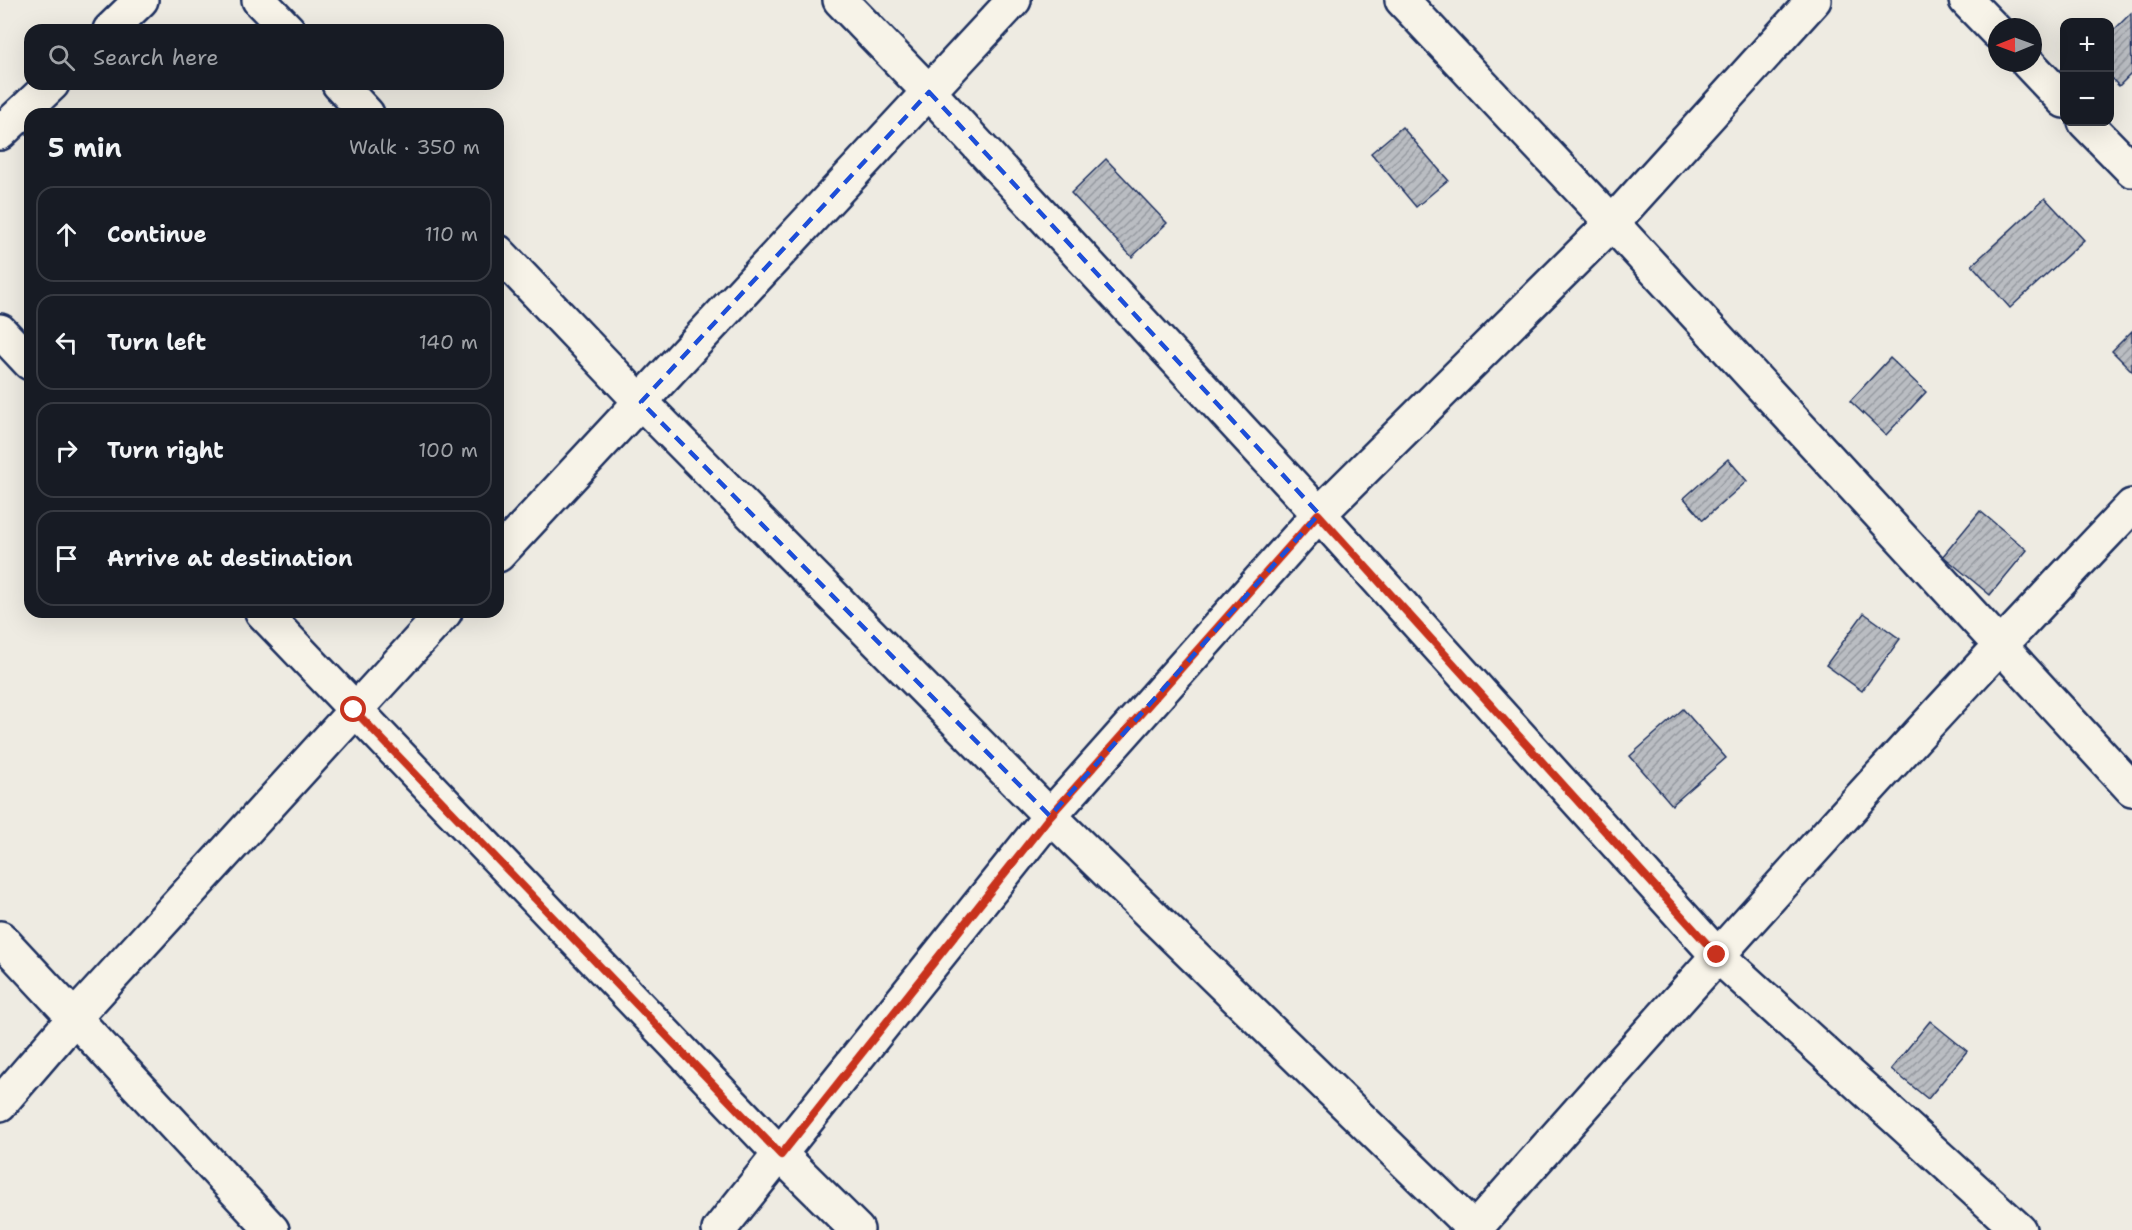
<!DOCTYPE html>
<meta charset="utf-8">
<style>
body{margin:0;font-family:"Shantell Sans",sans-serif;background:#20242c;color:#f1f3f6}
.controls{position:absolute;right:18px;top:18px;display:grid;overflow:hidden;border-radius:12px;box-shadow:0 6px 24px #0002}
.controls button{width:54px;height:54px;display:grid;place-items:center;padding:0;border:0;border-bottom:2px solid #363941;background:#171b24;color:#f1f3f6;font:30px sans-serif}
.compass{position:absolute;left:1988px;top:18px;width:54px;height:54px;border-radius:50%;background:#171b24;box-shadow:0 6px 24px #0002;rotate:269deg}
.stop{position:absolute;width:18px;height:18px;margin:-14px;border:4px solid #c8321e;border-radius:50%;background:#fff}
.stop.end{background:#c8321e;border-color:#fff;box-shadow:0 2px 6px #0008}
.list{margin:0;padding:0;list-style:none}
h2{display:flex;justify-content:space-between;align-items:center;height:78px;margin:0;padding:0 24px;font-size:26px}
h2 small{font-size:20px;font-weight:400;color:#9ea1a6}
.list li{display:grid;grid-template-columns:39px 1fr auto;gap:18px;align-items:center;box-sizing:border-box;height:96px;margin:0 12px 12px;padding:0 12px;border:2px solid #363941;border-radius:18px}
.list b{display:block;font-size:22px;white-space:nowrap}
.list em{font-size:20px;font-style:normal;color:#9ea1a6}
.icon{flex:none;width:33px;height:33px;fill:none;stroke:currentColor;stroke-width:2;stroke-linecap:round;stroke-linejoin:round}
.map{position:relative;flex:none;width:2132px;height:1230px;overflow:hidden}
.search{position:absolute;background:#171b24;box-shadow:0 6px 24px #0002;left:24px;top:24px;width:480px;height:66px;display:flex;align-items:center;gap:15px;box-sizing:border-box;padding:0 21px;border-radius:18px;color:#9ea1a6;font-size:22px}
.panel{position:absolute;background:#171b24;box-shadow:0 6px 24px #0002;left:24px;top:108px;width:480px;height:510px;border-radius:18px}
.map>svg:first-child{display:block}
.building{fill:url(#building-hatch);stroke:#1b2f5e;stroke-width:1.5}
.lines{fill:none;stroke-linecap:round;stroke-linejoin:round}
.minor-casing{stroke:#1b2f5e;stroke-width:38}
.minor{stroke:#f7f3e8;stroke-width:33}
.route{stroke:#c8321e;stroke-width:8}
.marked{fill:none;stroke:#1d4ed8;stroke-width:4.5;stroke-dasharray:12 8;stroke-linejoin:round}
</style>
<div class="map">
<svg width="2132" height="1230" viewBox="0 0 2132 1230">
<defs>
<pattern id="building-hatch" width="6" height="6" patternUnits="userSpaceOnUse" patternTransform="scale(1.5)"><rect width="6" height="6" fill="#babdc2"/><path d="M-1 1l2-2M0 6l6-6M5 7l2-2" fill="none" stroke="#969aa1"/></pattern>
</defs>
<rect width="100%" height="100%" fill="#eeebe2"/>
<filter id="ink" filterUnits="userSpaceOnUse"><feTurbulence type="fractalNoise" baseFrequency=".0167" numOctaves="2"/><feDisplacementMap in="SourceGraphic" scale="12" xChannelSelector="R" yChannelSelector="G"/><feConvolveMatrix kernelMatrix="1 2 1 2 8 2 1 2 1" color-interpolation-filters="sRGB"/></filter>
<g filter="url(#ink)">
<!-- building -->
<g class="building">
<polygon points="2131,13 2132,73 2119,86 2110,77 2110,34"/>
<polygon points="1402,127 1448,180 1416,207 1371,153"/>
<polygon points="1106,159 1167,223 1132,257 1071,193"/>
<polygon points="2045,198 2084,240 2010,308 1972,265"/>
<polygon points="2132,331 2132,371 2112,351"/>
<polygon points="1890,358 1926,392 1886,435 1850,401"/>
<polygon points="1728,459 1747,481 1703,520 1684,498"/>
<polygon points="1980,511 2027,550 1990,595 1943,556"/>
<polygon points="1864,613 1900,639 1862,691 1826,665"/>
<polygon points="1683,709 1726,758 1672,805 1630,756"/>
<polygon points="1930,1021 1967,1051 1928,1099 1891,1069"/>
</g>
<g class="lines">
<defs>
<g id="minor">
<polyline points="259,0 288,30"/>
<polyline points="840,0 929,92 1319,514 1717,955 2019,1230"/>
<polyline points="1402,0 1612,223 2132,789"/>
<polyline points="1966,0 1997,32"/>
<polyline points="110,30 141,0"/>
<polyline points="2028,63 2064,101"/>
<polyline points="339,84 367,114"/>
<polyline points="2085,122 2132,170"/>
<polyline points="0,133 52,84"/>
<polyline points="498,252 641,402 1050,816 1475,1230"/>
<polyline points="0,331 30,363"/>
<polyline points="498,555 1014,0"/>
<polyline points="262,612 781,1155 857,1230"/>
<polyline points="0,938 272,1230"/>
<polyline points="0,1104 75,1017 445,612"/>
<polyline points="719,1230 1050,816 1319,514 1612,223 1814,0"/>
<path d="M 1474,1230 C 1690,985 1907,742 2132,506"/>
</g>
</defs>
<!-- minor casing -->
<use href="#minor" class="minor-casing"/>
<!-- minor -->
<use href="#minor" class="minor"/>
</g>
</g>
<g class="lines" filter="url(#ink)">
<!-- route -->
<polyline class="route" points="354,710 781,1155 1050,816 1318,514 1717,955"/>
</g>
<!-- marked area -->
<path class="marked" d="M 929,92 L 1319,514 L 1050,816 L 641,402 Z"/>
</svg>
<div class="controls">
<button>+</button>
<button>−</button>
</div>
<svg class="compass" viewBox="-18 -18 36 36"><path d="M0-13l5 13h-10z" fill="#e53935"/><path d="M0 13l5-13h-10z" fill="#9ea1a6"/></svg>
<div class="stop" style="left:354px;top:710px"></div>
<div class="stop end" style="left:1717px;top:955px"></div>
<div class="search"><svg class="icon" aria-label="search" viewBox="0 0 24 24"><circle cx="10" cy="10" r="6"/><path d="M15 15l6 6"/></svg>Search here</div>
<section class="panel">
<h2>5 min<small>Walk · 350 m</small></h2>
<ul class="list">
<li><svg class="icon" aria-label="ahead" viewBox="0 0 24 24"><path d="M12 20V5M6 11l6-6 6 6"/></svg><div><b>Continue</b></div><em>110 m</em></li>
<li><svg class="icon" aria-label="left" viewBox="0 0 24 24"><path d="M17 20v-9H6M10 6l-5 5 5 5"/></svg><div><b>Turn left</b></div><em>140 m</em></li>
<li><svg class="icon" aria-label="right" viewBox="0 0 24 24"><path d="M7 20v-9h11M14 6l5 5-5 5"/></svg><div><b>Turn right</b></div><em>100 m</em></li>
<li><svg class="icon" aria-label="arrive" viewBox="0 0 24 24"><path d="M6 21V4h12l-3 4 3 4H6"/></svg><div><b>Arrive at destination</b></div></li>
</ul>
</section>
</div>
